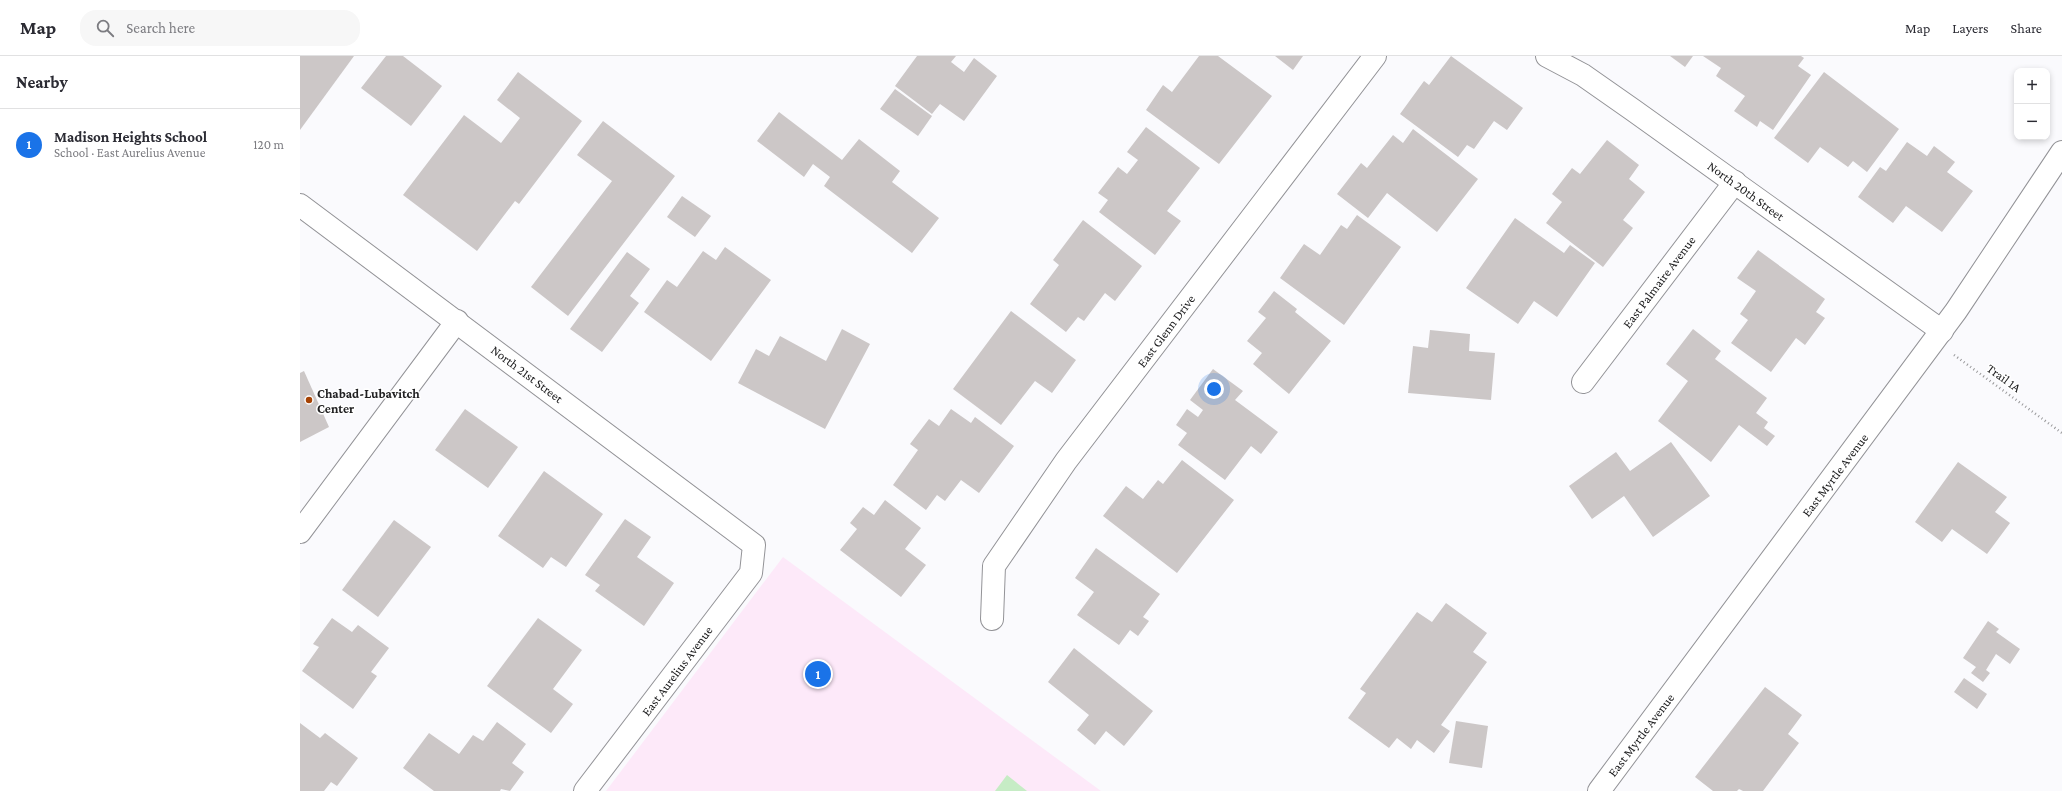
<!DOCTYPE html>
<meta charset="utf-8">
<style>
body{margin:0;font-family:"Crimson Pro",serif;background:#f7f7f7;color:#2b2b33}
.controls{position:absolute;right:12px;top:12px;display:grid;overflow:hidden;border-radius:8px;box-shadow:0 2px 6px #0003}
.controls button{width:36px;height:36px;display:grid;place-items:center;padding:0;border:0;border-bottom:1px solid #e1e1e2;background:#fff;color:#2b2b33;font:20px sans-serif}
.you{position:absolute;left:914px;top:333px;width:14px;height:14px;margin:-10px;border:3px solid #fff;border-radius:50%;background:#1a73e8;box-shadow:0 0 0 6px #1a73e833}
.badge{display:grid;place-items:center;width:26px;height:26px;border-radius:50%;background:#1a73e8;color:#fff;font-size:13px;font-weight:700}
.pin{position:absolute;translate:-50% -50%;border:2px solid #fff;box-shadow:0 1px 4px #0006}
.list{margin:0;padding:0;list-style:none}
h2{display:flex;justify-content:space-between;align-items:center;height:52px;margin:0;padding:0 16px;font-size:17px}
h2 small{font-size:13px;font-weight:400;color:#7c7c81}
.list li{display:grid;grid-template-columns:26px 1fr auto;gap:12px;align-items:center;box-sizing:border-box;height:72px;padding:0 16px;border-top:1px solid #e1e1e2}
.list b{display:block;font-size:15px;white-space:nowrap}
.list p{margin:0;font-size:13px;white-space:nowrap;color:#7c7c81}
.list em{font-size:13px;font-style:normal;color:#7c7c81}
.icon{flex:none;width:22px;height:22px;fill:none;stroke:currentColor;stroke-width:2;stroke-linecap:round;stroke-linejoin:round}
.map{position:relative;flex:none;width:1762px;height:735px;overflow:hidden}
header{display:flex;align-items:center;gap:24px;box-sizing:border-box;height:56px;padding:0 20px;background:#fff;border-bottom:1px solid #e1e1e2}
header strong{font-size:19px}
nav{display:flex;gap:22px;margin-inline-start:auto;font-size:14px}
.search{width:280px;height:36px;background:#f7f7f7;display:flex;align-items:center;gap:10px;box-sizing:border-box;padding:0 14px;border-radius:16px;color:#7c7c81;font-size:15px}
main{display:flex}
aside{flex:1;background:#fff}
.map>svg:first-child{display:block}
.education{fill:#fde9f9}
.green{fill:#c6ecc5}
.building{fill:#ccc7c7}
.lines{fill:none;stroke-linecap:round;stroke-linejoin:round}
.street-casing{stroke:#939397;stroke-width:24}
.path{stroke:#98989a;stroke-width:2.5;stroke-dasharray:1 3;stroke-linecap:butt}
.street{stroke:#fff;stroke-width:22}
.poi-dot{fill:#a64304;stroke:#fff;stroke-width:1.5}
.labels{text-anchor:middle;dominant-baseline:central;stroke-width:3;stroke-linejoin:round;paint-order:stroke}
.street-label{font-size:13px;fill:#212122;stroke:#fff}
.poi-label{font-size:13px;font-weight:bold;fill:#212122;stroke:#fff;text-anchor:start}
</style>
<header>
<strong>Map</strong>
<div class="search"><svg class="icon" aria-label="search" viewBox="0 0 24 24"><circle cx="10" cy="10" r="6"/><path d="M15 15l6 6"/></svg>Search here</div>
<nav><a>Map</a><a>Layers</a><a>Share</a></nav>
</header>
<main>
<aside>
<h2>Nearby<small></small></h2>
<ul class="list">
<li><span class="badge">1</span><div><b>Madison Heights School</b><p>School · East Aurelius Avenue</p></div><em>120 m</em></li>
</ul>
</aside>
<div class="map">
<svg width="1762" height="735" viewBox="0 0 1762 735">
<rect width="100%" height="100%" fill="#fafafd"/>
<!-- education -->
<polygon class="education" points="483,501 801,735 306,735"/>
<!-- green -->
<polygon class="green" points="707,719 727,735 695,735"/>
<!-- building -->
<g class="building">
<polygon points="0,0 54,0 0,74"/>
<polygon points="86,0 103,0 142,30 111,70 61,32"/>
<polygon points="617,0 656,0 651,6 664,16 674,2 697,20 664,65 640,48 632,58 595,30"/>
<polygon points="899,0 918,0 972,40 919,108 846,54 863,29 872,36"/>
<polygon points="975,0 1003,0 993,14"/>
<polygon points="1151,0 1223,52 1207,74 1194,65 1174,93 1167,89 1158,101 1100,58 1124,25 1129,29"/>
<polygon points="1370,0 1393,0 1385,11"/>
<polygon points="1403,0 1501,0 1504,2 1498,10 1511,19 1473,74 1460,65 1457,71 1434,55 1445,40 1416,20 1421,12"/>
<polygon points="218,16 282,65 219,148 215,145 177,195 103,139 164,59 201,87 220,62 197,44"/>
<polygon points="1524,16 1599,73 1567,116 1553,105 1548,111 1520,91 1508,107 1474,82"/>
<polygon points="595,33 632,60 618,80 580,53"/>
<polygon points="479,56 542,104 559,83 600,115 592,126 639,162 612,197 524,130 530,121 513,108 504,121 457,85"/>
<polygon points="303,65 375,120 268,260 231,231 312,125 277,99"/>
<polygon points="846,71 900,112 867,155 881,165 855,199 799,156 808,144 798,137 818,111 827,118 838,104 827,96"/>
<polygon points="1113,73 1178,123 1137,176 1087,137 1068,162 1037,138 1061,107 1067,112 1093,79 1103,87"/>
<polygon points="1307,84 1339,109 1329,123 1345,136 1323,164 1333,172 1303,211 1246,167 1262,146 1252,138 1272,112 1280,118"/>
<polygon points="1607,86 1627,100 1634,90 1655,106 1647,116 1673,135 1642,176 1606,150 1593,167 1558,141 1580,111 1586,115"/>
<polygon points="382,140 411,160 395,181 367,161"/>
<polygon points="1057,159 1101,191 1044,269 980,222 1004,188 1020,199 1041,169 1047,173"/>
<polygon points="1215,162 1264,197 1270,189 1295,207 1257,261 1234,245 1218,268 1166,232"/>
<polygon points="783,164 842,210 815,245 805,237 784,265 778,261 766,276 730,248 759,209 753,204"/>
<polygon points="425,191 471,224 411,305 344,256 367,224 377,231 403,195 416,204"/>
<polygon points="1458,194 1525,243 1516,256 1525,262 1505,289 1496,282 1471,316 1431,287 1448,264 1440,258 1456,235 1437,222"/>
<polygon points="327,196 350,213 330,240 339,247 302,296 270,273"/>
<polygon points="974,235 997,253 995,256 1031,285 989,338 953,308 962,297 947,285 966,262 958,256"/>
<polygon points="711,255 776,304 752,337 735,325 701,369 653,333"/>
<polygon points="542,273 570,288 525,373 438,327 456,293 469,300 480,280 526,305"/>
<polygon points="1393,273 1421,295 1415,303 1467,342 1456,357 1468,366 1464,372 1475,380 1467,390 1439,369 1411,406 1358,365 1388,325 1366,308"/>
<polygon points="1130,274 1170,278 1169,295 1195,297 1191,344 1108,337 1113,290 1128,292"/>
<polygon points="913,313 943,335 935,344 978,376 961,398 951,390 925,424 878,389 887,377 876,369 887,353 898,361 903,354 890,344"/>
<polygon points="4,315 29,371 0,386 0,317"/>
<polygon points="165,353 218,391 188,432 135,394"/>
<polygon points="651,353 671,367 675,361 714,390 679,437 661,424 645,445 637,439 626,454 593,429 618,394 610,388 629,363 639,370"/>
<polygon points="1371,386 1410,440 1353,481 1324,440 1292,463 1269,430 1316,396 1330,415"/>
<polygon points="882,404 934,444 877,517 803,460 826,430 843,443 858,424 863,428"/>
<polygon points="1658,406 1707,441 1695,456 1710,467 1687,498 1652,473 1642,486 1615,466"/>
<polygon points="244,415 303,458 266,511 251,501 243,512 198,480"/>
<polygon points="585,444 621,472 605,493 626,509 601,541 540,494 557,473 550,467 563,451 574,459"/>
<polygon points="325,463 351,481 337,501 374,527 344,570 295,535 300,529 285,519"/>
<polygon points="94,464 131,491 78,561 42,534"/>
<polygon points="796,492 860,538 843,561 849,565 838,580 830,574 819,589 777,559 794,536 775,522"/>
<polygon points="1146,547 1187,577 1173,596 1187,606 1141,669 1150,675 1134,697 1117,684 1111,693 1097,682 1089,692 1048,662 1066,637 1060,633 1117,556 1132,566"/>
<polygon points="32,562 52,576 58,569 89,592 71,616 77,620 53,653 2,615 19,591 13,588"/>
<polygon points="238,562 282,594 253,633 273,648 251,677 187,630"/>
<polygon points="1688,565 1699,573 1696,576 1720,593 1710,608 1696,598 1686,614 1690,617 1683,626 1671,617 1676,611 1663,602"/>
<polygon points="774,592 853,655 824,690 806,675 795,689 777,674 789,659 748,626"/>
<polygon points="1664,622 1687,638 1677,653 1654,636"/>
<polygon points="1465,631 1502,659 1488,678 1499,687 1463,735 1443,735 1439,733 1437,735 1413,735 1395,721"/>
<polygon points="1156,665 1188,670 1182,712 1149,707"/>
<polygon points="197,666 226,688 212,707 224,716 210,735 201,733 200,735 134,735 103,712 129,677 159,698 173,679 183,685"/>
<polygon points="0,667 20,682 25,677 58,702 37,730 31,726 24,735 0,735"/>
</g>
<g class="lines">
<defs>
<g id="street">
<polyline points="1247,0 1283,19 1333,54 1642,275"/>
<polyline points="0,149 454,489 451,517 285,735"/>
<polyline points="1283,326 1435,126"/>
<polyline points="0,476 157,265"/>
<polyline points="692,563 694,510 766,405 1075,0"/>
<polyline points="1299,735 1656,255 1762,96"/>
</g>
</defs>
<!-- street casing -->
<use href="#street" class="street-casing"/>
<!-- path -->
<polyline class="path" points="1654,299 1762,377"/>
<!-- street -->
<use href="#street" class="street"/>
</g>
<!-- markers -->
<circle class="poi-dot" cx="9" cy="344" r="4"/>
<g class="labels">
<!-- street labels -->
<g class="street-label">
<text transform="translate(1446 135) rotate(36)">North 20th Street</text>
<text transform="translate(1359 226) rotate(-53)">East Palmaire Avenue</text>
<text transform="translate(866 275) rotate(-53)">East Glenn Drive</text>
<text transform="translate(227 318) rotate(37)">North 21st Street</text>
<text transform="translate(1704 322) rotate(36)">Trail 1A</text>
<text transform="translate(1535 419) rotate(-53)">East Myrtle Avenue</text>
<text transform="translate(377 615) rotate(-53)">East Aurelius Avenue</text>
<text transform="translate(1341 679) rotate(-53)">East Myrtle Avenue</text>
</g>
<!-- poi labels -->
<g class="poi-label">
<text x="17" y="337">Chabad-Lubavitch<tspan x="17" dy="15">Center</tspan></text>
</g>
</g>
</svg>
<div class="controls">
<button>+</button>
<button>−</button>
</div>
<div class="you"></div>
<div class="pin badge" style="left:518px;top:618px">1</div>
</div>
</main>
